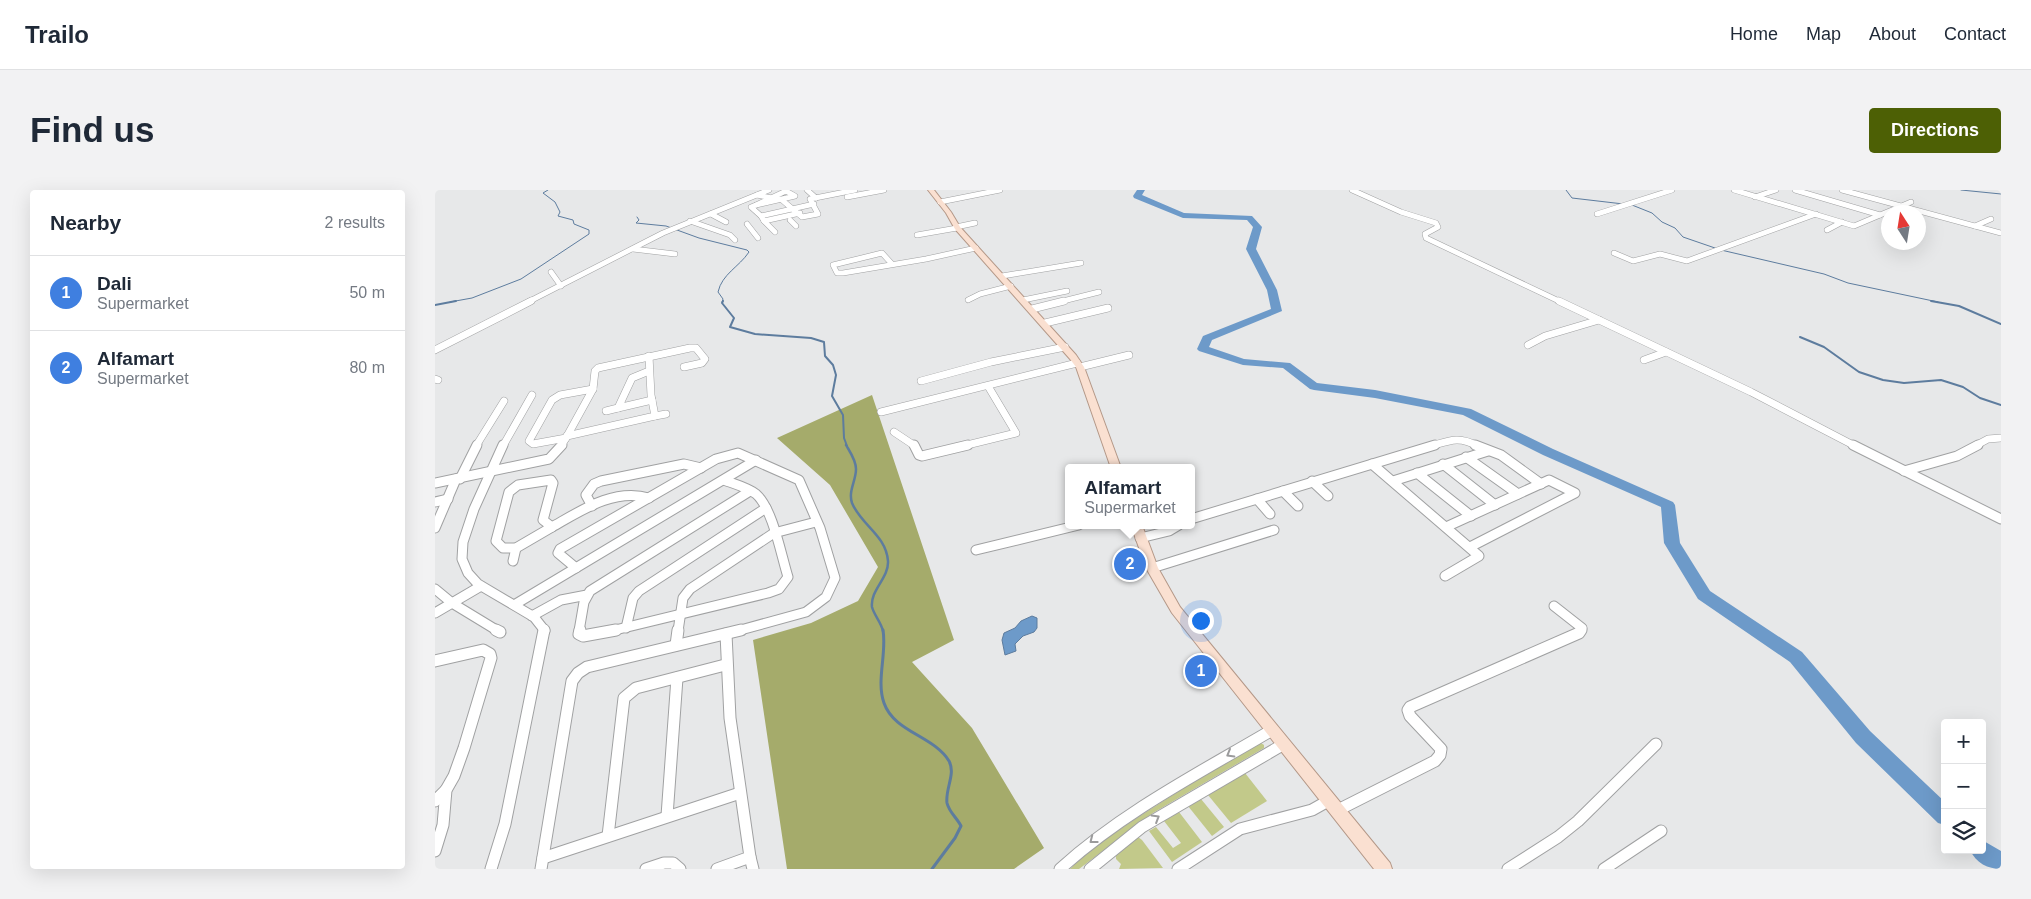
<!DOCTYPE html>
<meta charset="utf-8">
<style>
body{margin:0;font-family:Arial,sans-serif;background:#f2f2f3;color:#1f2937}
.controls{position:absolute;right:15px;bottom:15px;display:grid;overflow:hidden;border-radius:5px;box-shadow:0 5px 20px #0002}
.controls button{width:45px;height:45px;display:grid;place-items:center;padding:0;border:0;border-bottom:1px solid #e0e1e3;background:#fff;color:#1f2937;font:25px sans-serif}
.compass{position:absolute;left:1446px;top:15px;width:45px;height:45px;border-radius:50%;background:#fff;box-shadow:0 5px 20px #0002;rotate:348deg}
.you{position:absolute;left:765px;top:430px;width:18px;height:18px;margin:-12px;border:4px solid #fff;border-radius:50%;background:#1a73e8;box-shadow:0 0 0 8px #1a73e833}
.badge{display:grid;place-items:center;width:32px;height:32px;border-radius:50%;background:#4d6005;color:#fff;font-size:16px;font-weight:700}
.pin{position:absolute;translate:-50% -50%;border:2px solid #fff;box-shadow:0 1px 5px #0006}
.popup{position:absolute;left:630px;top:274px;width:130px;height:65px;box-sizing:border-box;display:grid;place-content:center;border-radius:5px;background:#fff;filter:drop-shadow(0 1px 4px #0005);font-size:16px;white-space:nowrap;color:#747a83}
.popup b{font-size:19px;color:#1f2937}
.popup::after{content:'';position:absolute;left:50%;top:100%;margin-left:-10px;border:10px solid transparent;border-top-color:#fff}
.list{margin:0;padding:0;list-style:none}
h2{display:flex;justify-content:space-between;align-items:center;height:65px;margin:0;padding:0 20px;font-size:21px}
h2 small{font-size:16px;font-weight:400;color:#747a83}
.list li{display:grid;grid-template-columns:32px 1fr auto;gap:15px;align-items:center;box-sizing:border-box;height:75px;padding:0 20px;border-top:1px solid #e0e1e3}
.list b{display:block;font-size:19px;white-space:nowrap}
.list p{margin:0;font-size:16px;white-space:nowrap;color:#747a83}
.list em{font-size:16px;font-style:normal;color:#747a83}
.icon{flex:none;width:28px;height:28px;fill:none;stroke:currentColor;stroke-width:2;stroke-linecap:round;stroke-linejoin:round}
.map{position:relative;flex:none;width:1566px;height:679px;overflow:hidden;border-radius:5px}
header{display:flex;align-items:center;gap:30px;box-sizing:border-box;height:70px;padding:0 25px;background:#fff;border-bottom:1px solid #e0e1e3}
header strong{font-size:24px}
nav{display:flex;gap:28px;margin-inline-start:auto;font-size:18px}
.intro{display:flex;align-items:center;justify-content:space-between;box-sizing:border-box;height:120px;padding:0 30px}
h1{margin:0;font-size:35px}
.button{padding:12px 22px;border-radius:5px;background:#4d6005;color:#fff;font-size:18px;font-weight:700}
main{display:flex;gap:30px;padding:0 30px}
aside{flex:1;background:#fff;border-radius:5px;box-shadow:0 5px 20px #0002}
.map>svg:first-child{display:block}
.green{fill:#c2c98a}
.forest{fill:#a5ab6b}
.water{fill:#6d9ac9;stroke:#5d7c9e}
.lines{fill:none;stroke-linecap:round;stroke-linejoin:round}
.stream-far3{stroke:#5d7c9e;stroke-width:1}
.stream-far2{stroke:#5d7c9e;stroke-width:2}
.stream-far1{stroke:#5d7c9e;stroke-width:2.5}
.stream{stroke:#5d7c9e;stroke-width:3}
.river{fill:#6d9ac9;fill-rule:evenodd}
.minor-far3-casing{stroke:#a0a1a2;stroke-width:6}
.minor-far2-casing{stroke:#a0a1a2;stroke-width:8}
.minor-far1-casing{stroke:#a0a1a2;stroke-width:11}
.minor-casing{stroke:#a0a1a2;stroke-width:13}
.major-casing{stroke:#b49888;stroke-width:2}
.minor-far3{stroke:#fff;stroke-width:5}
.minor-far2{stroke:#fff;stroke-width:7}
.minor-far1{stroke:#fff;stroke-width:9}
.minor{stroke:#fff;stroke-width:11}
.major{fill:#fae0d1;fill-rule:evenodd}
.oneway{stroke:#9b9b9c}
</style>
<header>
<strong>Trailo</strong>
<nav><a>Home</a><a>Map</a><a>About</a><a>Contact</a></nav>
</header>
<div class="intro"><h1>Find us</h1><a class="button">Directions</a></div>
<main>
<aside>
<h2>Nearby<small>2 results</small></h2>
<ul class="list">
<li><span class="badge" style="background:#3f7fe0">1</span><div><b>Dali</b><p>Supermarket</p></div><em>50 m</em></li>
<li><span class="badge" style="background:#3f7fe0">2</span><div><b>Alfamart</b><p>Supermarket</p></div><em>80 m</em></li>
</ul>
</aside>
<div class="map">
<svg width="1566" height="679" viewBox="0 0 1566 679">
<rect width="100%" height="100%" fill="#e7e8e9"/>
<!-- green -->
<g class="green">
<path d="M 826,553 L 829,555 L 829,558 L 718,623 L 644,679 L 635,679 C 670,645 713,622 753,595 C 771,583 806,559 826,553 Z"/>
<polygon points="810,583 832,611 796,633 773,605"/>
<polygon points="766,609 789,637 777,646 753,616"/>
<polygon points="744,622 767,652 737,672 714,641 721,637 738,658 746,653 729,631"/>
<polygon points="703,647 707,650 728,678 684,679 686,674 681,669 681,665 691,655"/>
</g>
<!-- forest -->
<polygon class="forest" points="437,205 519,450 477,472 537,538 609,658 579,679 352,679 318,450 376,433 423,411 443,377 395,295 342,248"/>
<!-- water -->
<polygon class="water" points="597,426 602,428 602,438 599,442 588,446 580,454 581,461 570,465 567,450 569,443 580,438 586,431"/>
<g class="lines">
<!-- stream-far3 -->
<g class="stream-far3">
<polyline points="1131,0 1137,8 1197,15 1217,23 1227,32 1240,38 1248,47 1280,58"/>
<polyline points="1526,0 1566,4"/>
<path d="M 202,27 L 204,30 L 201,33 L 231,36 L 264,48 L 312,60 L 314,62 C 304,77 287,84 283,102 L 288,109 L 287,112"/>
<polyline points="1286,60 1389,84 1413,93 1503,112"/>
<polyline points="15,112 37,108 86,89 154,44 154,40 139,34 138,30 123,26 125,22 120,12 108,3 113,0"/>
</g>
<!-- stream-far2 -->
<g class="stream-far2">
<polyline points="288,111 287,113 299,128 295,137 320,144 376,148 389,152 390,166 398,175 401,185 397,206 408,225 409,248 412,256"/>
<polyline points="1496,111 1524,116 1566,134"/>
<polyline points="0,115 21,111"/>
<polyline points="1365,147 1389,157 1424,182 1448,190 1469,193 1506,190 1528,197 1545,208 1566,215"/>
</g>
<!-- stream-far1 -->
<path class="stream-far1" d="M 411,255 C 415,262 421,270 421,279 C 421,291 413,301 417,313 C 426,335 451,345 453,371 C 454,388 435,400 437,417 C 439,425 446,432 448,441"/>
<!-- stream -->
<path class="stream" d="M 448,440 C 452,464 441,490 449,513 C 459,542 499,546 514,571 C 521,584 510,599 512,613 C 514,622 522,628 526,636 L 520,648 L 497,679"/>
<!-- river -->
<g class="river">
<polygon points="702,0 710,0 707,5 749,23 817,26 827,37 821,59 842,100 847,121 777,150 774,157 809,169 855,173 882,193 940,200 1036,219 1118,259 1238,312 1240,315 1245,353 1275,401 1367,462 1435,541 1510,612 1510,635 1503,633 1421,553 1355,472 1263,409 1229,353 1226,317 1108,265 1028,225 940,208 879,200 875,199 848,178 808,175 764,161 762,159 768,146 836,119 832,100 811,59 818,37 812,30 748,28 699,8 698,6"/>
<path d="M 1547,650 L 1566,661 L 1566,679 C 1553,679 1541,673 1535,660 L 1547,660 Z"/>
</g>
<defs>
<g id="minor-far3">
<polyline points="372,0 381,8"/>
<polyline points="917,0 966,22 1001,33 1003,37 990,44 991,48 1126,112"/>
<polyline points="1299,0 1419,36 1476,12"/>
<polyline points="1360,0 1445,25"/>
<polyline points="1407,0 1566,43"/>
<polygon points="351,1 360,6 321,15"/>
<polyline points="322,5 347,10 367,27 383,24 375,9 420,0"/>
<polyline points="412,7 449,0"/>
<polyline points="1320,7 1341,0"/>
<polyline points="505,12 565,0"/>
<polyline points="321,15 316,17 326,26"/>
<polyline points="365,23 329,31 326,26 379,14"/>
<polyline points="276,24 291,32"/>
<polyline points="1162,24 1237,0"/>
<polyline points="355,30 361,36"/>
<polyline points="255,31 295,45 300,50"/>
<polyline points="329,31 340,42"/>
<polyline points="312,34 323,48"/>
<polyline points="1540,36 1556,29"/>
<polyline points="521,37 540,33"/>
<polyline points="1392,40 1407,32"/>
<polyline points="482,45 522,38"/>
<polyline points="198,59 240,64"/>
<polyline points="1179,63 1198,71 1225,64 1252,71 1381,24"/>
<polyline points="457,74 447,63 398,75 402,83 408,83 491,69 541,58"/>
<polyline points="116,82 126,96"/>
<polyline points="567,86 646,73"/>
<polyline points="533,110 545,104 576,96"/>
<polyline points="588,110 632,101"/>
<polyline points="93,112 228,43 334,0"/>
<polyline points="624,112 664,102"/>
</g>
<g id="minor-far2">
<polyline points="1124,111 1316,202 1420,256"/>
<polyline points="597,119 629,111"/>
<polyline points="610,133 673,118"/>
<polyline points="1093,155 1110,146 1164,130"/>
<polyline points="0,160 96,111"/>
<polyline points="1209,170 1231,162"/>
<polyline points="645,177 694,165"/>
<polyline points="214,181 197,188 183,218 217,210"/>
<polyline points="0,189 3,190"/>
<polyline points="486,191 556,172 630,157"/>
<polyline points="171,221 183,218"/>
<polyline points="446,222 642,173"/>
<polyline points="220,226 231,224"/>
<polyline points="459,242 480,256"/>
<polyline points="132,246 220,226 216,205 214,166"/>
<polyline points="131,248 158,199 160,181 163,178 255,158 261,158 270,169 267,173 249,177"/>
<polyline points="41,256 69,211"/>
<polyline points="68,256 97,205"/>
<polyline points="126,256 131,248 98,254 94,251 117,210 125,205 158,199"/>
<polyline points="528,256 581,243 553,196"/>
<path d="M 996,256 C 1016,250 1024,246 1043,256"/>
<polyline points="1540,256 1553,249 1566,248"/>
</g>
<g id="minor-far1">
<polyline points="68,255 39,319 28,352 27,369 33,383 43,394 99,427 110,441"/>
<polyline points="479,255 484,265 487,266 533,255"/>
<polyline points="1040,255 1066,265 1106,294"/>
<polyline points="1418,255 1566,329"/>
<polyline points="1031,267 1083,304"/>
<polyline points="937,274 1044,366 1010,386"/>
<polyline points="1008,274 1060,315"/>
<polyline points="1469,281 1522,266 1543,255"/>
<polyline points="982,283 1036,326"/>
<polyline points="25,289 42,255"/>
<polygon points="116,290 118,293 108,330 117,337 81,358 68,358 61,351 74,302 83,295"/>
<polyline points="877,291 893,306"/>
<polyline points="958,291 1053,261"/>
<polyline points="0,293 114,269 127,255"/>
<polyline points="848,301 863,316"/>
<polyline points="822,309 835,324"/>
<polyline points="0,312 13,309"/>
<polyline points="157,316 151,305 159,294 166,291 249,274 266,278"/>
<polyline points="756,329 1000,255"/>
<path d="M 117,337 C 147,320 179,298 214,308"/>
<polyline points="1011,337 1114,290 1140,303 1035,357"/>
<polyline points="0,338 21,289"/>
<polyline points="705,348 734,341 744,335"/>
<polyline points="541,360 644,335"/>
<polyline points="78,371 81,358"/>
<polyline points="141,378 123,363 125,359 281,269 303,263 364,290 385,338 400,388 391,407 371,422 302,441"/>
<polyline points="717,378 839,340"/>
<polyline points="0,399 17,413 63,441"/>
<polyline points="79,415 321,270"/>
<polyline points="1119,416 1147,438 1145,441"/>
<polyline points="0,423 46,396"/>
<polyline points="97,426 126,410 152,405"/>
<polyline points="191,438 198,408 204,401 331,318"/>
<polyline points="144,441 149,412 155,401 315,301"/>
<path d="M 176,441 L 333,403 L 344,399 L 353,387 C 346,365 338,319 321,304 C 312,297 299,294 289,290"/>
<polyline points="243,441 248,408 255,399 339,343 381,332"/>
</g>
<g id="minor">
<polyline points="61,440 65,442"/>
<polyline points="145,440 144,444 148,446 181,440"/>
<polyline points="241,455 243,440"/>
<polyline points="0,471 48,460 55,464 56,468 29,558 19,586 11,600 8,635 0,661"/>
<polyline points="0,611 11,600"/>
<polyline points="901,621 1000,571 1005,565 1006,559 975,526 973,520 975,517 1144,443 1146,440"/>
<polyline points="232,626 242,488"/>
<polyline points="173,646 189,508 201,498 290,475"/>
<polyline points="315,667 318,679"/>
<polyline points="108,668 305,603"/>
<polyline points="56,679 70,634 109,440"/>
<polyline points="106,679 137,491 143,483 152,477 306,440"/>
<polyline points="211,679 229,673 238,673 245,679"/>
<polyline points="282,679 315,667 295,528 291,444"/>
<path d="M 625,679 C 688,622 764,583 837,540"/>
<polyline points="655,679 707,637 849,554"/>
<polyline points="743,679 805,639 877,620 893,611"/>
<polyline points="1073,679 1123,647 1143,631 1221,554"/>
<polyline points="1169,679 1226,641"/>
</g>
<g id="major">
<polygon points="493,0 499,0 516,22 525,37 641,165 649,177 686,278 676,278 641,177 635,169 520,39 511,23"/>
<polygon points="696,335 707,335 723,378 745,417 955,673 957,679 939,679 737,423 711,378"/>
</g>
</defs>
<!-- minor-far3 casing -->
<use href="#minor-far3" class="minor-far3-casing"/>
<!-- minor-far2 casing -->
<use href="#minor-far2" class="minor-far2-casing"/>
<!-- minor-far1 casing -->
<use href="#minor-far1" class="minor-far1-casing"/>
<!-- minor casing -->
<use href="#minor" class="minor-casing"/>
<!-- major casing -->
<use href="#major" class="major-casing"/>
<!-- minor-far3 -->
<use href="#minor-far3" class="minor-far3"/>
<!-- minor-far2 -->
<use href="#minor-far2" class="minor-far2"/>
<!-- minor-far1 -->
<use href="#minor-far1" class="minor-far1"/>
<!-- minor -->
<use href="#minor" class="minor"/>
<!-- major -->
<use href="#major" class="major"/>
</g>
<!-- one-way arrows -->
<defs><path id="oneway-chevron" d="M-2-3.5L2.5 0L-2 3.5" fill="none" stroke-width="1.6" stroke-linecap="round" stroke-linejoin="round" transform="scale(1.25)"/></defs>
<g class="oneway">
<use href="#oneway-chevron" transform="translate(795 564) rotate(150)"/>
<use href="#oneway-chevron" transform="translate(721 628) rotate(-31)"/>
<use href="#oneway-chevron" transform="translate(658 650) rotate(142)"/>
</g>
</svg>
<div class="controls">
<button>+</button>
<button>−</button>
<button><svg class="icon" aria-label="layers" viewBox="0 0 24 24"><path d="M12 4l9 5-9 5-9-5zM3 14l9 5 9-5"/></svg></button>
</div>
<svg class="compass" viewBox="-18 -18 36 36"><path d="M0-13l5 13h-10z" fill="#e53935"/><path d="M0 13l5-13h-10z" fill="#747a83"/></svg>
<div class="you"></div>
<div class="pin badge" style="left:766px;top:481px;background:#3f7fe0">1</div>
<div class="pin badge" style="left:695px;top:374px;background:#3f7fe0">2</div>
<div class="popup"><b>Alfamart</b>Supermarket</div>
</div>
</main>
